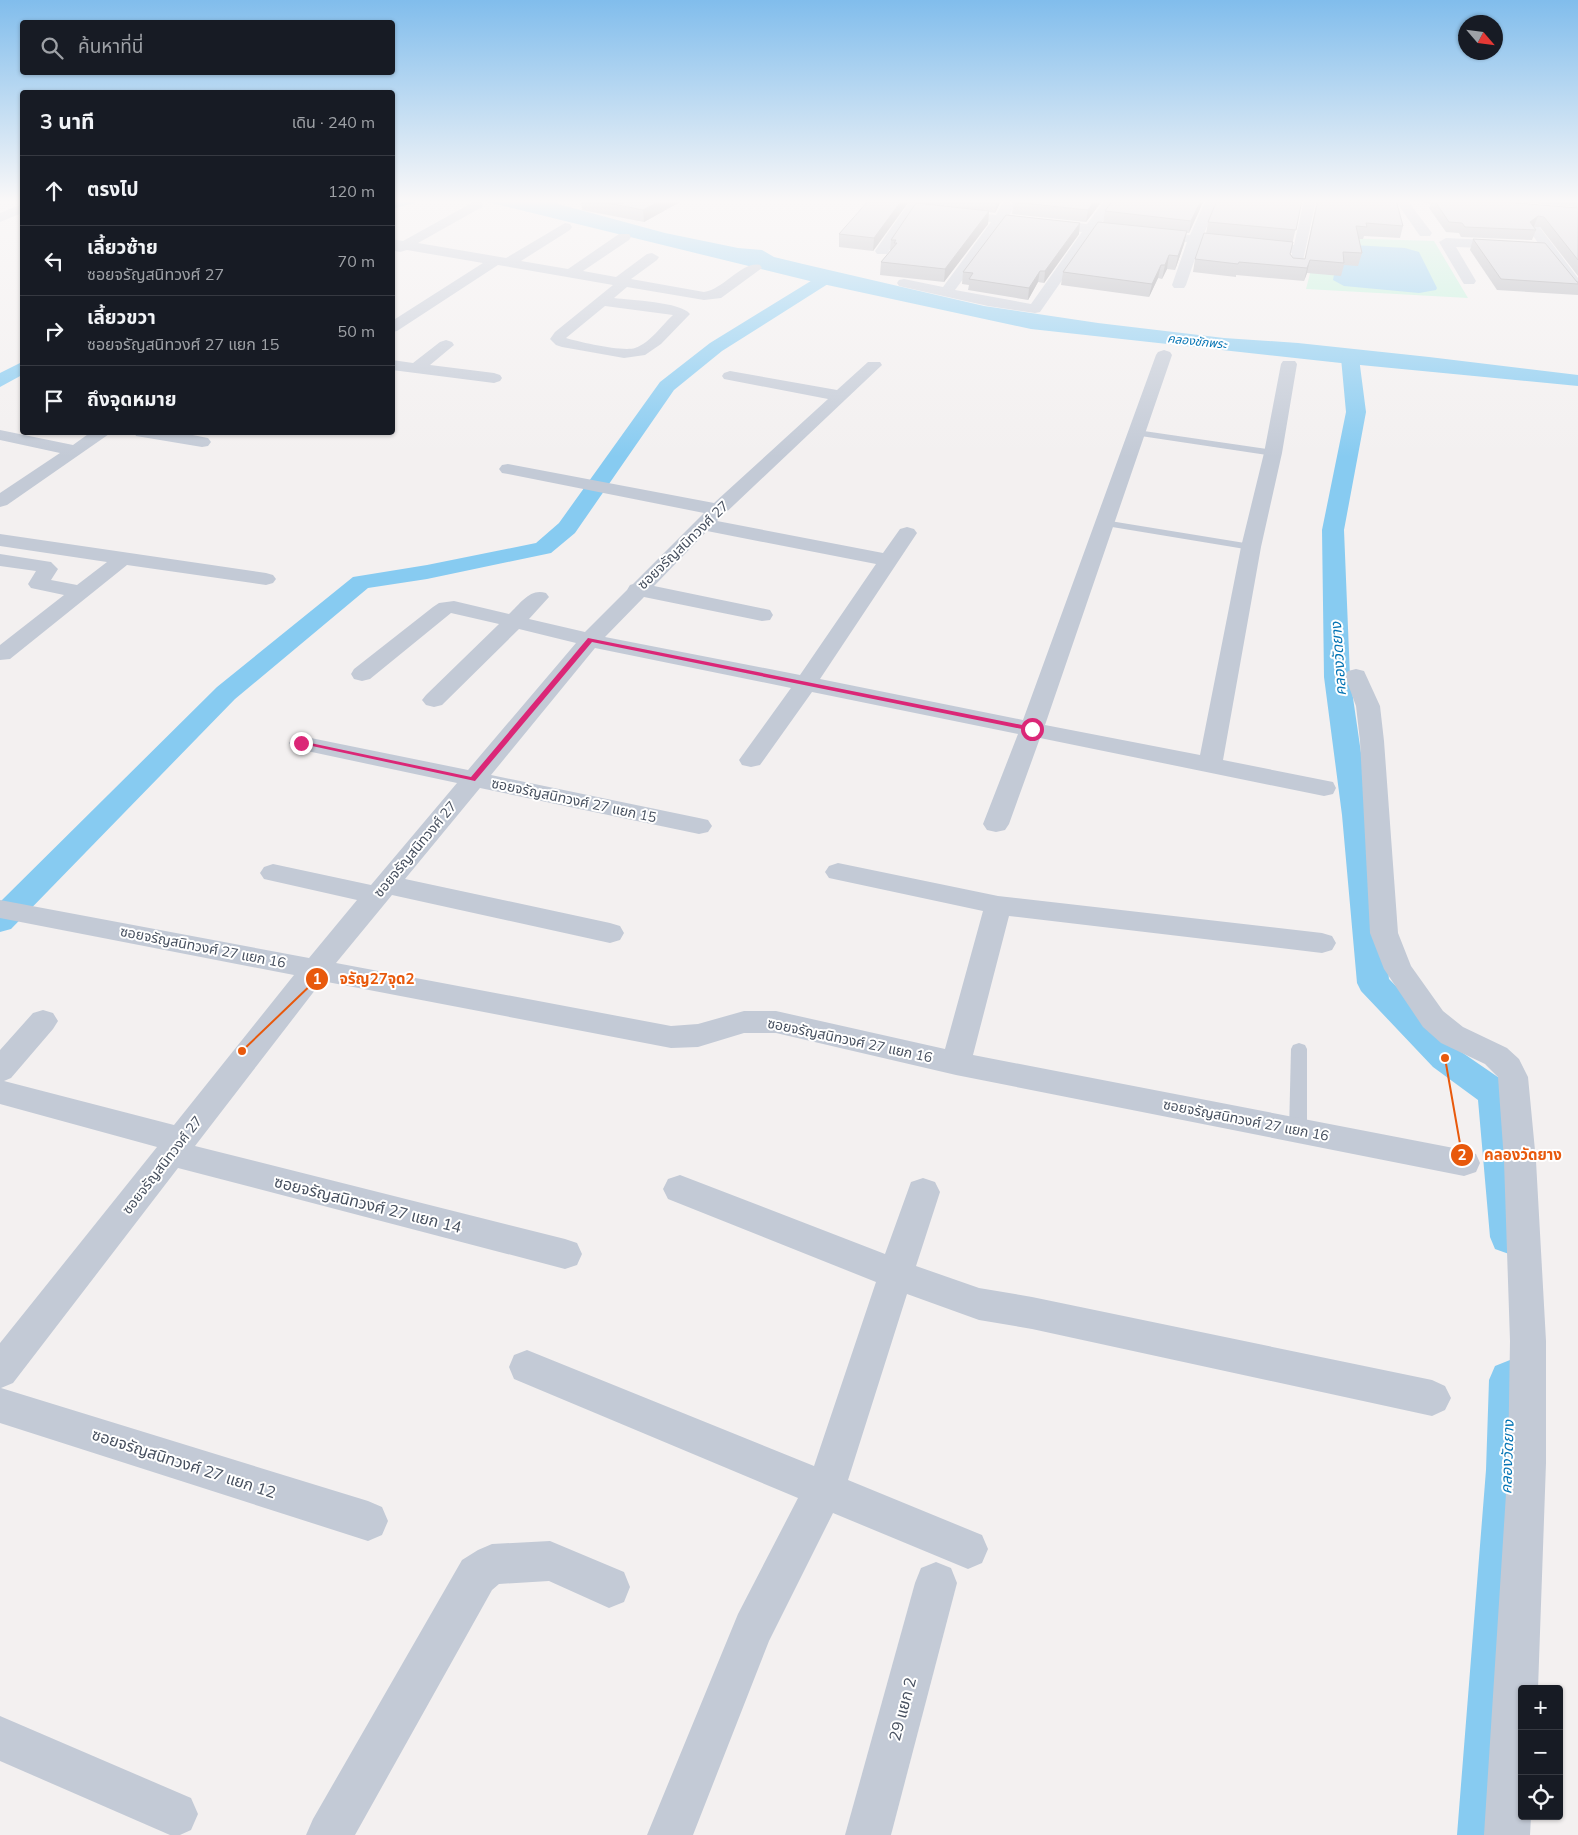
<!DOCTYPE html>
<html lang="th">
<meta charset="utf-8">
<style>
body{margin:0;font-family:Mulish,"Noto Sans Thai",sans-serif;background:#20242c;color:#f1f3f6}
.controls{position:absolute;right:15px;bottom:15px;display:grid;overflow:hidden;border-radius:5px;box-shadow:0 1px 4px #0004}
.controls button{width:45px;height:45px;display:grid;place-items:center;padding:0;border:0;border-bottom:1px solid #363941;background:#171b24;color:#f1f3f6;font:25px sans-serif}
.compass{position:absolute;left:1458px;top:15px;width:45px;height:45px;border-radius:50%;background:#171b24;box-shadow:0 1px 4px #0004;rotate:118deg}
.stop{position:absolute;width:15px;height:15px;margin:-11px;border:4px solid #db2777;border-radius:50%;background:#fff}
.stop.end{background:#db2777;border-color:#fff;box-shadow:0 1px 5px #0008}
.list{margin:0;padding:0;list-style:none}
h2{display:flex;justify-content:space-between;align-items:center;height:65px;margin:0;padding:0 20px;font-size:21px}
h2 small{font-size:16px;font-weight:400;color:#9ea1a6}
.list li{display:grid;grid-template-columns:32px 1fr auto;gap:15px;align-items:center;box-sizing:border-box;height:70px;padding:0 20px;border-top:1px solid #363941}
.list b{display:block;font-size:19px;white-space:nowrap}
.list p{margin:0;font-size:16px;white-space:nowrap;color:#9ea1a6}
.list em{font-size:16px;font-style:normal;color:#9ea1a6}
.icon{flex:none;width:28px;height:28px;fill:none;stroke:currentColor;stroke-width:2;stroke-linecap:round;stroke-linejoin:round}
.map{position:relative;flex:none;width:1578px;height:1835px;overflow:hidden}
.search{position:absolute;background:#171b24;box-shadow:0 1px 4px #0004;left:20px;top:20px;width:375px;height:55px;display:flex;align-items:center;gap:12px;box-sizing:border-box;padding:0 18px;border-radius:5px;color:#9ea1a6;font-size:19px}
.panel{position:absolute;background:#171b24;box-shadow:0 1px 4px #0004;left:20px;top:90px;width:375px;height:345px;border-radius:5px}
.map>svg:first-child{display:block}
.green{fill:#bcf2d9}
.water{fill:#87cbf1}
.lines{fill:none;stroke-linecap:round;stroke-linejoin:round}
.canal{fill:#87cbf1;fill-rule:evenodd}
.lane{fill:#c3cad6;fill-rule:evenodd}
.street{fill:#c3cad6;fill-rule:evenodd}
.wall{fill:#afb1b8}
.shaded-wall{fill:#8f9096}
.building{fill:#ccced6;stroke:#8f9096}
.route{fill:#db2777}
.labels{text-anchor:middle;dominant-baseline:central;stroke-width:4;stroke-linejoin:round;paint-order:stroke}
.far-water-label{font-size:12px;font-style:italic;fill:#0474b4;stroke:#fff}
.street-label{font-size:14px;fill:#47505f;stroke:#fff}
.water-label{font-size:15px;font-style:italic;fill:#0474b4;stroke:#fff}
.near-street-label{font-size:16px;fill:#47505f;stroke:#fff}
.leader{fill:none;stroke:#e8590c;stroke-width:2}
.callout-dot{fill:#e8590c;stroke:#fff;stroke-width:2}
.mark-label{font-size:15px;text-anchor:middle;font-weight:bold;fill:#fff}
.callout-label{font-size:15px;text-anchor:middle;font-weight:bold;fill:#e8590c;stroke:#fff;stroke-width:4;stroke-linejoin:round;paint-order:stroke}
</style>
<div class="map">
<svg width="1578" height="1835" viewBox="0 0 1578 1835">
<rect width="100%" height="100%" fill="#f3f0f0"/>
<!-- green -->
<polygon class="green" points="1320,234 1337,238 1434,241 1468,298 1306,289"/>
<!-- water -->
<g class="water">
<polygon points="479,200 554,200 558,201 558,204 665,233 738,248 762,250 774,257 803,264 984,306 1098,323 1224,338 1298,343 1429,357 1578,375 1578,386 1350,364 1031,329 818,283"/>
<polygon points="1354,245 1405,248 1419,252 1437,288 1436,290 1419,293 1344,286 1333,280 1339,249"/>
</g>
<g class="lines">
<!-- canal -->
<g class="canal">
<polygon points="392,200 417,200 415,203 392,209"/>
<polygon points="825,274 831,276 833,279 831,282 722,351 674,390 575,533 551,553 427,579 368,588 235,699 11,929 0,932 0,902 217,687 353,577 427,565 536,543 559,523 660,382 710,343 819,276"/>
<polygon points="1350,353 1356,354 1359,358 1366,412 1344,530 1350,677 1370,815 1389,979 1457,1049 1508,1084 1513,1094 1528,1237 1523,1249 1509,1254 1495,1249 1490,1237 1478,1100 1433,1067 1361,991 1357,983 1342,815 1324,677 1322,530 1346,412 1341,358 1344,354"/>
<polygon points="22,362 22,375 0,387 0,373"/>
<polygon points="1510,1360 1525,1366 1531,1380 1530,1470 1509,1835 1457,1835 1486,1470 1489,1380 1495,1366"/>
</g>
<!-- lane -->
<g class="lane">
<polygon points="1137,430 1273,450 1278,453 1273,456 1134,435 1132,433"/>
<polygon points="1104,520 1251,544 1256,547 1251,550 1100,525 1099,523 1100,521"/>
<polygon points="1299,1043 1305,1045 1307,1049 1307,1131 1304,1136 1298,1138 1292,1136 1289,1131 1291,1049 1293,1045"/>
</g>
<!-- street -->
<g class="street">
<path d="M 477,200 L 483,204 L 482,207 L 418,243 L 506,258 L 565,223 L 570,224 L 572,227 L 570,230 L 521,261 L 568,269 L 619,234 L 629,234 L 631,237 L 629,240 L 583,271 L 616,277 L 647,254 L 652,253 L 659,257 L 657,260 L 631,279 L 704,292 C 723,290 742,261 760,265 L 762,268 L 721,298 L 704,300 L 627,287 L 614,298 C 630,300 681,302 690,314 L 661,344 L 645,355 L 624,358 L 562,347 L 556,345 L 550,339 L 555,332 L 613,285 L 498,265 L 397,331 L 392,332 L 392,321 L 483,263 L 407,250 L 400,252 L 395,251 L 392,247 L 392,239 L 403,241 ZM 605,306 L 673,315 C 662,325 650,343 635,348 C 623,352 579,342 566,338 Z"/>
<path d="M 911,200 L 923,200 L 919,207 L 996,215 L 1003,202 L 1008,201 L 1014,205 L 1009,216 L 1087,224 L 1105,200 L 1117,200 L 1100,225 L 1190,235 L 1206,200 L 1218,200 L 1203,236 L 1294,245 L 1304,200 L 1316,200 L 1301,270 L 1291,270 L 1289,267 L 1292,253 L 1200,244 L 1186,285 L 1184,288 L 1174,288 L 1172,285 L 1187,242 L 1095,233 L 1040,312 L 1035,313 L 988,306 L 899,286 L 897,283 L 899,280 L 904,279 L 943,287 L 991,222 L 914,214 L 887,254 L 877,254 L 875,251 ZM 1004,224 L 1082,232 L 1031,304 L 955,290 Z"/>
<polygon points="1395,200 1407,200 1432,233 1430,236 1420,236"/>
<path d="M 1420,200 L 1467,200 L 1474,201 L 1475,204 C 1470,210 1425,206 1420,200 Z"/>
<polygon points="1507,200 1519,200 1578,278 1578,292 1573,291"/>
<polygon points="22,204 22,213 0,222 0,213"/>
<polygon points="1446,238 1509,241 1516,245 1509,249 1456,247 1476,281 1474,284 1464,284 1462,281 1439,242"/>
<polygon points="446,340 452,342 454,345 430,365 494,373 500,375 502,378 500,381 494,383 392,370 392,360 413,363 440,342"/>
<path d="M 1164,350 L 1170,352 L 1172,355 L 1045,725 L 1200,755 L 1241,547 L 1264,453 L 1281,364 L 1283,361 L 1295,361 L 1297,364 L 1282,453 L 1261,547 L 1223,760 L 1333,782 L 1336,788 L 1333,794 L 1324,796 L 1040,738 L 1009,824 L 1005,830 L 996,832 L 987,830 L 983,824 L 1018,734 L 812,692 L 760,765 L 751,767 L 742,765 L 739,760 L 791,688 L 595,648 L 491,775 L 699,818 L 708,820 L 712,826 L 708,832 L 699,834 L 480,788 L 405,879 L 610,923 L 620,926 L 624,933 L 620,940 L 610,943 L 392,895 L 336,963 L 671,1026 L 698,1024 L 744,1011 L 776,1011 L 945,1049 L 983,911 L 829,878 L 825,872 L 829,866 L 838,863 L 998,896 L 1322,933 L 1332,936 L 1336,943 L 1332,950 L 1322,953 L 1009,916 L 973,1055 L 1464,1150 L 1476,1154 L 1480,1163 L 1476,1172 L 1464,1176 L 956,1075 L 776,1033 L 744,1033 L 698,1047 L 671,1048 L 322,981 L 195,1146 L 565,1239 L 577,1243 L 582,1254 L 577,1265 L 565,1269 L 178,1168 L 13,1383 L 1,1388 L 368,1501 L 382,1507 L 388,1521 L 382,1535 L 368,1541 L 0,1423 L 0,1343 L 157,1147 L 0,1104 L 0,1050 L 33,1013 L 43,1010 L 53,1013 L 58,1021 L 53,1029 L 11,1078 L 4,1081 L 174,1125 L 294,975 L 0,918 L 0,900 L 309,958 L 357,900 L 264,879 L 260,873 L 264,867 L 273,864 L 371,885 L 457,783 L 293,748 L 289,743 L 293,738 L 301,736 L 468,770 L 576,643 L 519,629 L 442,705 L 434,707 L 426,705 L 422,700 L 426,695 L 499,624 L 451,613 L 370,679 L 362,681 L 354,679 L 351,674 L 354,669 L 433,607 L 439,603 L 454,601 L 509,614 C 521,603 530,588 546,593 L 549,597 L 529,619 L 585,632 L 627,590 L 630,585 L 633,584 L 704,513 L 508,474 L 502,473 L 499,469 L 502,465 L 508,464 L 714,503 L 828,399 L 724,379 L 722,376 L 724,373 L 730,371 L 837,390 L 868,362 L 880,362 L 882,365 L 717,521 L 883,553 L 900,529 L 907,527 L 914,529 L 917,533 L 820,679 L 1023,720 L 1156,355 L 1158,352 ZM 707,531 L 876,564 L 800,675 L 605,637 L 644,597 L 762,621 L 770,620 L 773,615 L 770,610 L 654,586 Z"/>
<polygon points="0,430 73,445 91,432 112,432 7,505 0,507 0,493 60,453 0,440"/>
<polygon points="134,432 177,432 208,438 211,442 208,446 202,447 136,436"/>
<polygon points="0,534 266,573 273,575 276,579 273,583 266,585 127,565 10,659 0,660 0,645 64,595 31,588 28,584 36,571 0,566 0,554 51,562 58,569 51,580 77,585 107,562 0,546"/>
<polygon points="1356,669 1364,671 1380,706 1384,741 1398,933 1411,966 1443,1011 1463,1027 1507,1048 1519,1059 1528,1077 1536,1161 1546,1341 1546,1463 1538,1689 1522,1689 1522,1816 1531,1816 1530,1835 1484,1835 1508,1463 1510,1341 1504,1161 1498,1077 1485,1064 1441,1043 1423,1027 1384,969 1370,933 1360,741 1356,706 1345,676 1348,671"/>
<polygon points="680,1175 885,1254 911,1182 923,1178 935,1182 940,1192 916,1266 979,1288 1032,1297 1432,1380 1445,1386 1451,1398 1445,1410 1432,1416 1032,1329 979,1320 907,1294 848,1480 982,1535 988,1549 982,1563 968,1569 833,1513 769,1641 693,1835 647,1835 738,1614 798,1498 514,1379 509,1367 514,1355 527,1350 814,1466 876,1282 668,1199 663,1189 668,1179"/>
<polygon points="550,1541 624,1572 630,1587 624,1602 609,1608 549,1581 499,1584 492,1590 355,1835 306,1835 313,1819 462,1560 478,1550 492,1544"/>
<polygon points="936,1562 951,1568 957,1583 891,1835 845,1835 915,1583 921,1568"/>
<polygon points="0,1716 191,1798 198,1814 191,1830 180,1835 170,1835 0,1761"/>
</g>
</g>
<!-- wall -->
<g class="wall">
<polygon points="581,200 624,200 620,203 680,201 680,202 644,222 582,210"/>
<polygon points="910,200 873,251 839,247 839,234"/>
<polygon points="922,200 1005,200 1001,201 995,213 989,212 988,224 944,282 880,275 881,262 890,251 891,240 922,204"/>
<polygon points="1009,200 1103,200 1086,222 1012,214 1013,203"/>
<polygon points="1204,200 1189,233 1186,233 1184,244 1175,270 1167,269 1162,279 1158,278 1149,297 1061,285 1063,272 1103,223 1105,211"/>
<polygon points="1302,200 1290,254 1293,258 1305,259 1317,200 1396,200 1403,226 1400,238 1364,236 1363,239 1359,239 1362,253 1358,266 1344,265 1341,276 1307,273 1304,281 1236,275 1236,277 1193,272 1195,259 1206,234 1208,222"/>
<polygon points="1432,200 1479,200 1578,208 1578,276 1540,227 1533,227 1536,230 1532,240 1461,237 1459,233 1446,232 1429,208"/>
<polygon points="1498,200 1578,200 1578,207"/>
<polygon points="1079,234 1044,283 1038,282 1028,300 968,290 969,285 962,284 963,272"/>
<polygon points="1473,239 1578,282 1578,295 1497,290 1470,250"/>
</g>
<!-- shaded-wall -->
<g class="shaded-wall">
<polygon points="610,200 624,200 618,205 611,204"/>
<polygon points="662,200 681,200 680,201 680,202 644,222 643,210"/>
<polygon points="902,200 910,200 873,251 874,238"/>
<polygon points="997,200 1005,200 1001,201 995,213"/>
<polygon points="1095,200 1103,200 1086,222 1088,210"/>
<polygon points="1201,200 1204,200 1189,233 1191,221"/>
<polygon points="989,211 988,224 944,282 945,269"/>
<polygon points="1538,216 1534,226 1529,230 1530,222"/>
<polygon points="1080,223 1079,234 1044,283 1045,271"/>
<polygon points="1187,231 1184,244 1175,270 1178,256"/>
<polygon points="1169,255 1167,269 1162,279 1165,265"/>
<polygon points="1310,260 1307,273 1304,281 1307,268"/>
<polygon points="1161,265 1158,278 1149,297 1152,284"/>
<polygon points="1040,271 1038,282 1028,300 1029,288"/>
</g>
<!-- building -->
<g class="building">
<polygon points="593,200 611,200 612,203 623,203 627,200 662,200 643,210"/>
<polygon points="869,200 902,200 874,238 839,234"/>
<polygon points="1014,200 1095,200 1088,210 1013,202"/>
<polygon points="1113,200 1201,200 1191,221 1105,211"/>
<polygon points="1217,200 1302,200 1296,230 1208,222"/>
<polygon points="1318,200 1396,200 1403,226 1366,223 1367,227 1356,226 1362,253 1343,252 1344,263 1310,260 1307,268 1239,262 1238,264 1195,259 1204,233 1293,242 1290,254 1293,258 1305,259"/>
<polygon points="1434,200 1479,200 1578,208 1578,260 1544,217 1538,216 1530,222 1536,230 1465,227 1462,223 1449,222"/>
<polygon points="916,203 989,211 945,269 881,262 897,243 894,243 896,240 891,240"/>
<polygon points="1006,215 1080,223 1045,271 1040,271 1029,288 969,279 973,273 963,272"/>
<polygon points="1098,222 1187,231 1178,256 1169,255 1165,265 1161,265 1152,284 1063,272"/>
<polygon points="1473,239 1545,243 1577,282 1578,282 1578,284 1501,279"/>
</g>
<!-- sky -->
<linearGradient id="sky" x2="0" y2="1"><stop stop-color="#81bdec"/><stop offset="0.44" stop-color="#faf8f8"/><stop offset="1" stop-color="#faf8f8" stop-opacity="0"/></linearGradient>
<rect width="1578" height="457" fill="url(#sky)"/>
<!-- route -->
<polygon class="route" points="588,638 1032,727 1035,729 1032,731 592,642 475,781 298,743 301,741 471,777"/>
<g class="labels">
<!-- far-water labels -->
<g class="far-water-label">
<text transform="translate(1197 341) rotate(6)">คลองชักพระ</text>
</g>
<!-- street labels -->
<g class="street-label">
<text transform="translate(683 545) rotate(-44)">ซอยจรัญสนิทวงศ์ 27</text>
<text transform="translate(574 800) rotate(12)">ซอยจรัญสนิทวงศ์ 27 แยก 15</text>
<text transform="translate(415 849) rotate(-50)">ซอยจรัญสนิทวงศ์ 27</text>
<text transform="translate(203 947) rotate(11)">ซอยจรัญสนิทวงศ์ 27 แยก 16</text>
<text transform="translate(850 1040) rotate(12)">ซอยจรัญสนิทวงศ์ 27 แยก 16</text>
<text transform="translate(1246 1120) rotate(11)">ซอยจรัญสนิทวงศ์ 27 แยก 16</text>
<text transform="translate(162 1165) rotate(-52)">ซอยจรัญสนิทวงศ์ 27</text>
</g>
<!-- water labels -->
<g class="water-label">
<text transform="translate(1338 659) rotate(-94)">คลองวัดยาง</text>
<text transform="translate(1507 1457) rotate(-88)">คลองวัดยาง</text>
</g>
<!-- near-street labels -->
<g class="near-street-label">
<text transform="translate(368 1204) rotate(14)">ซอยจรัญสนิทวงศ์ 27 แยก 14</text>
<text transform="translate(184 1463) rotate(18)">ซอยจรัญสนิทวงศ์ 27 แยก 12</text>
<text transform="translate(902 1709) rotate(-75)">29 แยก 2</text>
</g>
</g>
<!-- callouts -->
<path class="leader" d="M242 1051L317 979M1445 1058L1462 1155"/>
<g class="callout-dot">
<circle cx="242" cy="1051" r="5"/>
<circle cx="1445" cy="1058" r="5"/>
<circle cx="317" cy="979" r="12"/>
<circle cx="1462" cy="1155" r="12"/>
</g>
<g class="mark-label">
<text x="317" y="984">1</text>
<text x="1462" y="1160">2</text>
</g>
<g class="callout-label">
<text x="377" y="984">จรัญ27จุด2</text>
<text x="1523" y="1160">คลองวัดยาง</text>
</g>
</svg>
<div class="controls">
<button>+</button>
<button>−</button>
<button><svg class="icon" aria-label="locate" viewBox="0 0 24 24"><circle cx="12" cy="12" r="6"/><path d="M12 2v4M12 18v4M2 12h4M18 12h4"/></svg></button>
</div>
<svg class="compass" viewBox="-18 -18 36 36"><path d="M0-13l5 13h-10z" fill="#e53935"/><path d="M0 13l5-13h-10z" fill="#9ea1a6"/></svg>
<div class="stop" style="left:1032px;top:729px"></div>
<div class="stop end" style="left:301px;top:743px"></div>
<div class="search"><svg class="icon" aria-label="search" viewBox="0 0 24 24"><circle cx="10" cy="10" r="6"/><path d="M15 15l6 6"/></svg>ค้นหาที่นี่</div>
<section class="panel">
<h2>3 นาที<small>เดิน · 240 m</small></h2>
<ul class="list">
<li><svg class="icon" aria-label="ahead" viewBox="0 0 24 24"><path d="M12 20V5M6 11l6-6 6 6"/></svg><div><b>ตรงไป</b></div><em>120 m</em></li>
<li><svg class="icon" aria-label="left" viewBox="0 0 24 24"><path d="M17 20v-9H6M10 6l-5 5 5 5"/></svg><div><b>เลี้ยวซ้าย</b><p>ซอยจรัญสนิทวงศ์ 27</p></div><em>70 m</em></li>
<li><svg class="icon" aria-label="right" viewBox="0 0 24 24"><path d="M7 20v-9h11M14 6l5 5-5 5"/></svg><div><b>เลี้ยวขวา</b><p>ซอยจรัญสนิทวงศ์ 27 แยก 15</p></div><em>50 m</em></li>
<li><svg class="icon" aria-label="arrive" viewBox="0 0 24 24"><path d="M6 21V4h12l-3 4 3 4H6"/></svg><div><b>ถึงจุดหมาย</b></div></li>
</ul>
</section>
</div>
